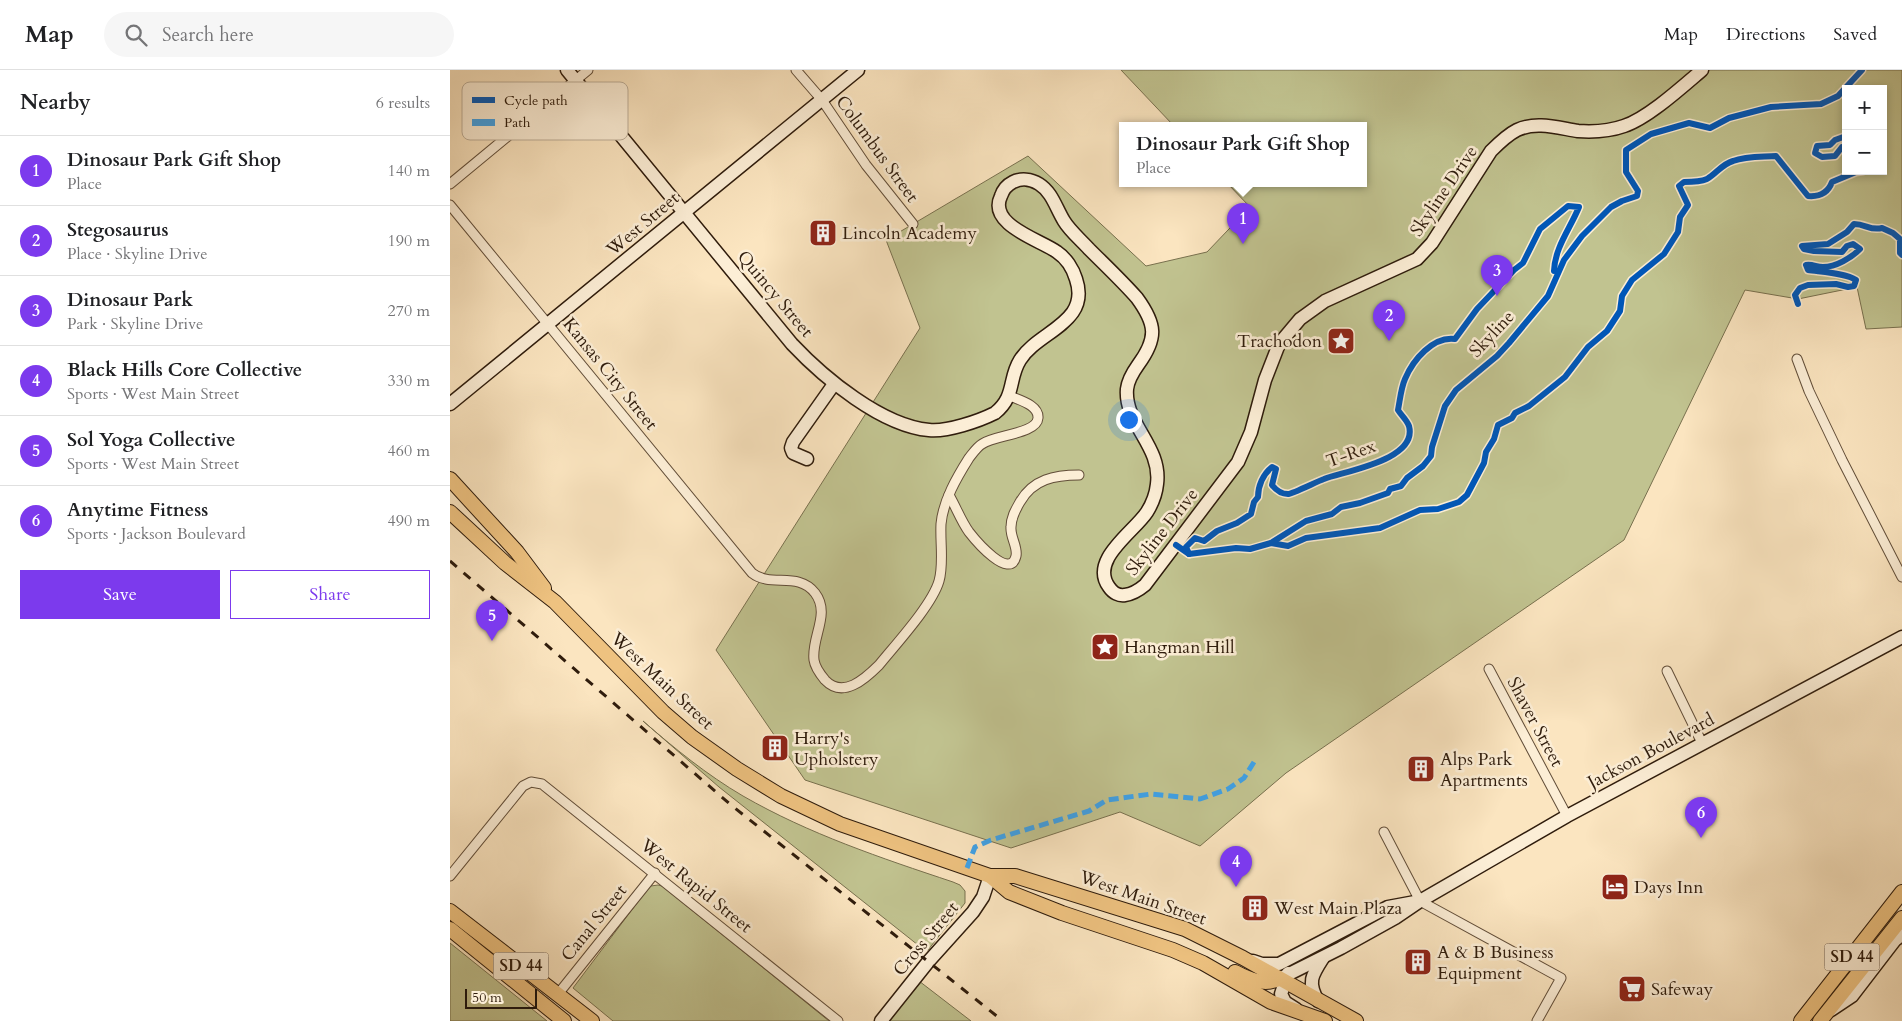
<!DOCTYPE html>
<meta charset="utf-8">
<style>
body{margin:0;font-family:Cardo,serif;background:#f6f6f6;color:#202124}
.controls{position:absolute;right:15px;top:15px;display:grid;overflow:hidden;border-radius:0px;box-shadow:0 2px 8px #0003}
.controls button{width:45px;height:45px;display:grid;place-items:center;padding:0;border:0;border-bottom:1px solid #e0e0e0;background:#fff;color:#202124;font:25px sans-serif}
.scale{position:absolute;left:15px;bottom:12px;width:72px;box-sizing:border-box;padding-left:5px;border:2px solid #2f1c0c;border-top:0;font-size:14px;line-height:18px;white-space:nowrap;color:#2f1c0c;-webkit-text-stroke:4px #fceed6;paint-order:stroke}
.you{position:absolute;left:678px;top:349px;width:18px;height:18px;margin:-12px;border:4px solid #fff;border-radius:50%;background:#1a73e8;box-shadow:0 0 0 8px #1a73e833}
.badge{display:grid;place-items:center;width:32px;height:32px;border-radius:50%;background:#7c3aed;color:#fff;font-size:16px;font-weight:700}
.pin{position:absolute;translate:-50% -41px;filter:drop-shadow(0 1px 2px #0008)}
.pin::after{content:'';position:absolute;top:26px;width:18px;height:15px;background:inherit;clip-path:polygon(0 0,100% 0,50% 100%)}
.popup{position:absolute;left:669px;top:52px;width:248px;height:65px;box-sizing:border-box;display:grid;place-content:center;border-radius:0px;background:#fff;filter:drop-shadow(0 1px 4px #0005);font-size:16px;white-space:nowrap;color:#757577}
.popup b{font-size:19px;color:#202124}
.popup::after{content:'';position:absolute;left:50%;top:100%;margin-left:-10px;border:10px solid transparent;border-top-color:#fff}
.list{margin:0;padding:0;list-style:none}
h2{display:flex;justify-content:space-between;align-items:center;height:65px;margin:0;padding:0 20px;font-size:21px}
h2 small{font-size:16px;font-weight:400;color:#757577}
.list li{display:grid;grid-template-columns:32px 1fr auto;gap:15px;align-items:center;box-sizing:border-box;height:70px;padding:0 20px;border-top:1px solid #e0e0e0}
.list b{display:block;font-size:19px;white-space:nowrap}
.list p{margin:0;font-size:16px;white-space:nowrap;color:#757577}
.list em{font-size:16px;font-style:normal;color:#757577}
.actions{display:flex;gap:10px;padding:15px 20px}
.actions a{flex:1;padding:11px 0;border:1px solid #7c3aed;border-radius:0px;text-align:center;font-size:18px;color:#7c3aed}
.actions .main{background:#7c3aed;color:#fff}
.icon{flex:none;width:28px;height:28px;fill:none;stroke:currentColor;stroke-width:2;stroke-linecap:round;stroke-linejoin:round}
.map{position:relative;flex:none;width:1452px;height:951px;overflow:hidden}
header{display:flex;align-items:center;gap:30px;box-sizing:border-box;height:70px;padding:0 25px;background:#fff;border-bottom:1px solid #e0e0e0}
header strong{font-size:24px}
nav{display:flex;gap:28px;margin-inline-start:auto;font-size:18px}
.search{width:350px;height:45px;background:#f6f6f6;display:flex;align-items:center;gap:12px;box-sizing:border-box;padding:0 18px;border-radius:28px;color:#757577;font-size:19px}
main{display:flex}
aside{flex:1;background:#fff}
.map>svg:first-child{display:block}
.green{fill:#c1c390;stroke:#78704e;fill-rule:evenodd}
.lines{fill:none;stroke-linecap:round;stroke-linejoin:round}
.street-casing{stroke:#624e39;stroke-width:11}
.secondary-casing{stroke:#2f1c0c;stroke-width:15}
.primary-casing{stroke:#2f1c0c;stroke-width:16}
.street{stroke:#fceed6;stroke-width:9}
.secondary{stroke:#fceed6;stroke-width:12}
.primary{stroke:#eec280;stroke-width:14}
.rail{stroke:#2f1c0c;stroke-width:3;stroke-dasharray:9 9;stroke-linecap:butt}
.quiet{stroke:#3ea2e9;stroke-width:5;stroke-dasharray:10 5;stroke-linecap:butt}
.cycleway-casing{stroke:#fceed6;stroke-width:9}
.cycleway{stroke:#0057b8;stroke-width:6}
.labels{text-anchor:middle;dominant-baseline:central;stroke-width:5;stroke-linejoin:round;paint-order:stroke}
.shield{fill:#fceed6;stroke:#6c5b49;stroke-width:1}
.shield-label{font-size:16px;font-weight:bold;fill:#2f1c0c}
.street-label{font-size:18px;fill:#2f1c0c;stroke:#fceed6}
.poi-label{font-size:18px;fill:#2f1c0c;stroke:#fceed6;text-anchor:start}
.key{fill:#fceed6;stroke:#beaf99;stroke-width:1}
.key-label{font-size:14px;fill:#2f1c0c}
</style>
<header>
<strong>Map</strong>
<div class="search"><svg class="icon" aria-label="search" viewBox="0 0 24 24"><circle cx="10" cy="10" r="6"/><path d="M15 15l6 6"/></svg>Search here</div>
<nav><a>Map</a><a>Directions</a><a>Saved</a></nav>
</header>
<main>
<aside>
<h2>Nearby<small>6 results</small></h2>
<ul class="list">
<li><span class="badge">1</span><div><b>Dinosaur Park Gift Shop</b><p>Place</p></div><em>140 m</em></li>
<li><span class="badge">2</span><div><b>Stegosaurus</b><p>Place · Skyline Drive</p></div><em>190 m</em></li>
<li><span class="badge">3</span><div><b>Dinosaur Park</b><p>Park · Skyline Drive</p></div><em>270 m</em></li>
<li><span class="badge">4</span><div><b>Black Hills Core Collective</b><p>Sports · West Main Street</p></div><em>330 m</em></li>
<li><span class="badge">5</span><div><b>Sol Yoga Collective</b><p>Sports · West Main Street</p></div><em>460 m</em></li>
<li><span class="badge">6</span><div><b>Anytime Fitness</b><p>Sports · Jackson Boulevard</p></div><em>490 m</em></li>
</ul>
<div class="actions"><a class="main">Save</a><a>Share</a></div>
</aside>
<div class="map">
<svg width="1452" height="951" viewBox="0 0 1452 951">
<rect width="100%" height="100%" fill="#fbe5c0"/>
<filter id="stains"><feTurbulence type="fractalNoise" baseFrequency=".004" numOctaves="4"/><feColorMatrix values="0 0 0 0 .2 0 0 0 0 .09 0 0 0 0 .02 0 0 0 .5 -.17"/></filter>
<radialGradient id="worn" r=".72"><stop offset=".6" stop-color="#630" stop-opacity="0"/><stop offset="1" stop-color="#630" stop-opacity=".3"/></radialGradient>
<!-- green -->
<g class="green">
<path d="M 671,0 L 1452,0 L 1452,257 L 1416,259 L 1407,217 L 1348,229 L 1295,220 L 1174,470 L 836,703 L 750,776 L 670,742 L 561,778 L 355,710 L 266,580 L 470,258 L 436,170 L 578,86 L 696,196 L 757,182 L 800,137 L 777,113 L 913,113 L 913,55 L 723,55 ZM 1396,19 L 1433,19 L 1433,101 L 1396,101 Z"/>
<path d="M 193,651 C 224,678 257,705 293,726 C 359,764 431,788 503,812 L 510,815 L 515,821 L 515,833 L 478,880 L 473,879 L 269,717 Z"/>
<polygon points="208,815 212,816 379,951 163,951 123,918 196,821 201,816"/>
<polygon points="0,873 97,951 0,951"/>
<polygon points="469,911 521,951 438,951"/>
</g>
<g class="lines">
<defs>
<g id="street">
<polyline points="346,0 372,30 416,95 463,154"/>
<polyline points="0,114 138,0"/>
<path d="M 0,135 L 302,503 C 321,518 348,501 365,523 C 381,544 361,567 364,590 C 365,597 370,604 375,610 C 393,629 415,609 429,595 C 446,574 482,535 489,511 C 494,494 490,473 491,454 C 493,431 507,407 519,388 C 523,383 527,377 532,374 C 544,365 587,364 588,348 C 589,335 569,330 560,326"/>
<polyline points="1347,289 1359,321 1392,390 1452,507"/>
<path d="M 499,425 C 506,437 511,451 519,462 C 526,471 560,511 566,486 C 568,477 560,467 561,457 C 561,447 566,439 570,432 C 583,409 605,405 629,405"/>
<polyline points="1039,599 1117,746"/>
<polyline points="1217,601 1252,673"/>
<polyline points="934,762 970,831 1111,908 1087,951"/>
<polyline points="0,806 73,716 81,712 92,714 388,951"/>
<polyline points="108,924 205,803"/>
</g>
<g id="secondary">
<path d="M 117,0 L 342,274 C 374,308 432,356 479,360 C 497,362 529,351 545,343 C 566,326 558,309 570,290 C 588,261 641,253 626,209 C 623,199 616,188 607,182 C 591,170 537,155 551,126 C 553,120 557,115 563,112 C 571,108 581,109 589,114 C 602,122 606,138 614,151 C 620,161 631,170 639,179 C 655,195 672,211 687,228 C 706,254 708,268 688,295 C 683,302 678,310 677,319 C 674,354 712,376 707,414 C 706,424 702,434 697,442 C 684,462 639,490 659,517 C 663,523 669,526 675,525 C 683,524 689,520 695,515 L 788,392 L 801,362 L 815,310 L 829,274 L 850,249 L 875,231 L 967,189 L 982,173 L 1041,81 C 1049,73 1057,65 1067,60 C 1086,51 1108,58 1128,61 C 1143,62 1160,61 1174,56 C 1198,48 1232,17 1252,0"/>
<polyline points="0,334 408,0"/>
<polyline points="357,389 343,383 341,378 343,372 384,314"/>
<polyline points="803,891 812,894 829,894 938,837 965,832"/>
<polyline points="838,903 831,924 835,932 846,939"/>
<polyline points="829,909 891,878 945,848 970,831 1117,746 1452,567"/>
<path d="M 868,931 C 857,912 862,905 873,888"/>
<polyline points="1381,940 1402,926 1445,870 1452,865"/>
<polyline points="431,951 478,892 523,842 533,827 540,806"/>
</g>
<g id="primary">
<polyline points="0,409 67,482 94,518"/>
<polyline points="0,442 55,493 105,532 213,642 242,667 287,699 331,726 390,754 540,806 565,806 735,859 793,888 906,951"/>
<polyline points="540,806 559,822 612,843 723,880 753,893 821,932 875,951"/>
<polyline points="0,841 142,951"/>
<polyline points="0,859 114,951"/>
<path d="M 785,902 C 798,909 814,916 829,909"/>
<polyline points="1351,951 1452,822"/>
<polyline points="1370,951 1452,848"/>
</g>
</defs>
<!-- street casing -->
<use href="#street" class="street-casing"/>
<!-- secondary casing -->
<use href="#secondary" class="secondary-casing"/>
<!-- primary casing -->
<use href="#primary" class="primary-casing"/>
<!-- street -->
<use href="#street" class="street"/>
<!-- secondary -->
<use href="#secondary" class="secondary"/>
<!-- primary -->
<use href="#primary" class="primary"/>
<!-- rail -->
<polyline class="rail" points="0,491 281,735 553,951"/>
<!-- quiet -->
<polyline class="quiet" points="517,798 525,777 541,770 639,741 657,730 701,724 750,729 778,719 794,708 804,692"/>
<defs>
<g id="cycleway">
<polyline points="1396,66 1385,70 1380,75 1367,76 1365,83 1372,87 1385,86 1392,77 1396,78"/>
<path d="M 1348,234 L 1345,225 L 1350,218 L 1358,215 L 1386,214 L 1398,217 L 1404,216 L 1406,210 C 1396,203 1372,202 1358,200 L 1356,195 C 1363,194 1366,197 1373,197 C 1386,197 1401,188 1410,179 L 1403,174 L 1397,176 L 1392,182 L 1364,181 L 1354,179 L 1352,176 L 1378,174 L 1397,162 L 1404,154 C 1416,154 1420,161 1432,158 L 1443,163 L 1450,169 L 1450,183 L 1452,185"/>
<path d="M 821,473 L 838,476 L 856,468 L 930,458 L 970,440 L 988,439 L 1009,432 L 1017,425 L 1034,393 L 1036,382 L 1044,369 L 1048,355 L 1062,348 L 1065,343 L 1079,336 L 1115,307 L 1138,277 L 1157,261 L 1170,241 L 1172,226 L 1182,210 L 1214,184 L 1228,162 L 1230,147 L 1238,135 L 1229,116 L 1234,112 C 1241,112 1250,112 1257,109 C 1266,104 1272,94 1283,91 C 1296,86 1311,87 1326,86 L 1358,126 C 1370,127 1378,123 1382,112 L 1406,102 L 1413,101"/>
<polyline points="726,475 739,484 786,478 800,479 821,473 856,451 882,444 891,437 910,433 938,423 940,419 951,416 957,408 973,396 981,386 982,377 995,336 1006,320 1047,286 1059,273 1098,226 1114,190 1132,166 1161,137 1172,131 1187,126 1188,121 1176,102 1176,80 1201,64 1239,53 1260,58 1279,48 1321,37 1371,34 1388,26 1412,0"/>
<path d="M 739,484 L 736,477 L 745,468 L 754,471 L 767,461 L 787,453 L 801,444 L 804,432 L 808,427 C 808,416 813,404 822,397 L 826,399 L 822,415 C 826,420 831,424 838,424 C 842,424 868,411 874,409 C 895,401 968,390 959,356 C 957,350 951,345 948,340 C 950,330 951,318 955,309 C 963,290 983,266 1005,269 L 1027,239 L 1064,200 L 1073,193 L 1090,159 L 1118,136 L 1129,137 C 1120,159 1105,177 1104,201"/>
</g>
</defs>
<!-- cycleway casing -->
<use href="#cycleway" class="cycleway-casing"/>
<!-- cycleway -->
<use href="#cycleway" class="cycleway"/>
</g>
<!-- icons -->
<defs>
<symbol id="building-square" viewBox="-11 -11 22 22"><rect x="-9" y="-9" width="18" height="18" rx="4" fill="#8f2418" stroke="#fceed6"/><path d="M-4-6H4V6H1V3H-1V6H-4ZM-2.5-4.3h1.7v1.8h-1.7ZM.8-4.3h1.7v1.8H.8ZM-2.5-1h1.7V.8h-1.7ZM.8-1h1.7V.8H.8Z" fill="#fff"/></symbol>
<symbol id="sight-square" viewBox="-11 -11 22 22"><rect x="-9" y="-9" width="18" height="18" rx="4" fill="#8f2418" stroke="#fceed6"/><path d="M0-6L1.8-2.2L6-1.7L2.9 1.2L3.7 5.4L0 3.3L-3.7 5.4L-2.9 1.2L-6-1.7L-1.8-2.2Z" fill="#fff"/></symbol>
<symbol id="hotel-square" viewBox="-11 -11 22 22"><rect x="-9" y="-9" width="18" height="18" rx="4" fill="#8f2418" stroke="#fceed6"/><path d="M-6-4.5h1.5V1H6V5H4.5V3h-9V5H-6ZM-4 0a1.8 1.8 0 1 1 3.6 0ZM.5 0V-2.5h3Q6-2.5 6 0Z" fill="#fff"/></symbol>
<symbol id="supermarket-square" viewBox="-11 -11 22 22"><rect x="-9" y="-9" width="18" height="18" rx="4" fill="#8f2418" stroke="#fceed6"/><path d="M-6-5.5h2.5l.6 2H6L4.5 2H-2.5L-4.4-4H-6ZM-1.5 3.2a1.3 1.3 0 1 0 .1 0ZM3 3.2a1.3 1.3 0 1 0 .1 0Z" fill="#fff"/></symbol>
</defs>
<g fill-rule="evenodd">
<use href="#building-square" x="357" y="147" width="32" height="32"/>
<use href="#sight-square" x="875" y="255" width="32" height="32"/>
<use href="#sight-square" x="639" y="561" width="32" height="32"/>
<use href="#building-square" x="309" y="662" width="32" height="32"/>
<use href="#building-square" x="955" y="683" width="32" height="32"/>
<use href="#hotel-square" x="1149" y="801" width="32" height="32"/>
<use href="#building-square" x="789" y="822" width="32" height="32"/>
<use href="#building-square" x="952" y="876" width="32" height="32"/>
<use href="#supermarket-square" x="1166" y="903" width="32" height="32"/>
</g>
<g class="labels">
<!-- shield labels -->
<g class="shield">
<rect x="1374.5" y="873.5" width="55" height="27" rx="4"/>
<rect x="43.5" y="882.5" width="55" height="27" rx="4"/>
</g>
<g class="shield-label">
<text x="1402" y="887">SD 44</text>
<text x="71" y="896">SD 44</text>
</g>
<!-- street labels -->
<g class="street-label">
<text transform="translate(427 79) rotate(54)">Columbus Street</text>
<text transform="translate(994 121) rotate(-56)">Skyline Drive</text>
<text transform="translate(193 154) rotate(-40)">West Street</text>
<text transform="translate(325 224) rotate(50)">Quincy Street</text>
<text transform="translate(1042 264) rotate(-47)">Skyline</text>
<text transform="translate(160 304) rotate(51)">Kansas City Street</text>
<text transform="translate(901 384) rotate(-19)">T-Rex</text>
<text transform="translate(712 462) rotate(-52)">Skyline Drive</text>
<text transform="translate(212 611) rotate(43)">West Main Street</text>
<text transform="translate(1085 652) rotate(62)">Shaver Street</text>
<text transform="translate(1201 681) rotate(-28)">Jackson Boulevard</text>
<text transform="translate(246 816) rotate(39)">West Rapid Street</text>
<text transform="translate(693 828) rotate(19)">West Main Street</text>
<text transform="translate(144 853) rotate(-51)">Canal Street</text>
<text transform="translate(476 869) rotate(-50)">Cross Street</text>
</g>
<!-- poi labels -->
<g class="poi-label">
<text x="392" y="163">Lincoln Academy</text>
<text x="872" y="271" text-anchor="end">Trachodon</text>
<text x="674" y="577">Hangman Hill</text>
<text x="344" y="668">Harry's<tspan x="344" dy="21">Upholstery</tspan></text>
<text x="990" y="689">Alps Park<tspan x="990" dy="21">Apartments</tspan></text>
<text x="1184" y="817">Days Inn</text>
<text x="824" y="838">West Main Plaza</text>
<text x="987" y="882">A &amp; B Business<tspan x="987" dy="21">Equipment</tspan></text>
<text x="1201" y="919">Safeway</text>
</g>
</g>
<!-- legend -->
<rect x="12" y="12" width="166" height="58" rx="8" class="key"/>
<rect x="22" y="27" width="23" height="6" fill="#0057b8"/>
<rect x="22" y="49" width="23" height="7" fill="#3ea2e9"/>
<g class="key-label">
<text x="54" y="35">Cycle path</text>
<text x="54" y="57">Path</text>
</g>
<rect width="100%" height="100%" filter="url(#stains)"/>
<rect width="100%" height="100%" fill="url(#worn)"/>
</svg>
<div class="controls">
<button>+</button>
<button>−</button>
</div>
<div class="scale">50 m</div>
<div class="you"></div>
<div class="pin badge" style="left:793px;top:174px">1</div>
<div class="popup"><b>Dinosaur Park Gift Shop</b>Place</div>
<div class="pin badge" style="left:939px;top:271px">2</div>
<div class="pin badge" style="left:1047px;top:226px">3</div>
<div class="pin badge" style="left:786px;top:817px">4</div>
<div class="pin badge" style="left:42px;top:571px">5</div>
<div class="pin badge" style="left:1251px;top:768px">6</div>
</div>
</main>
